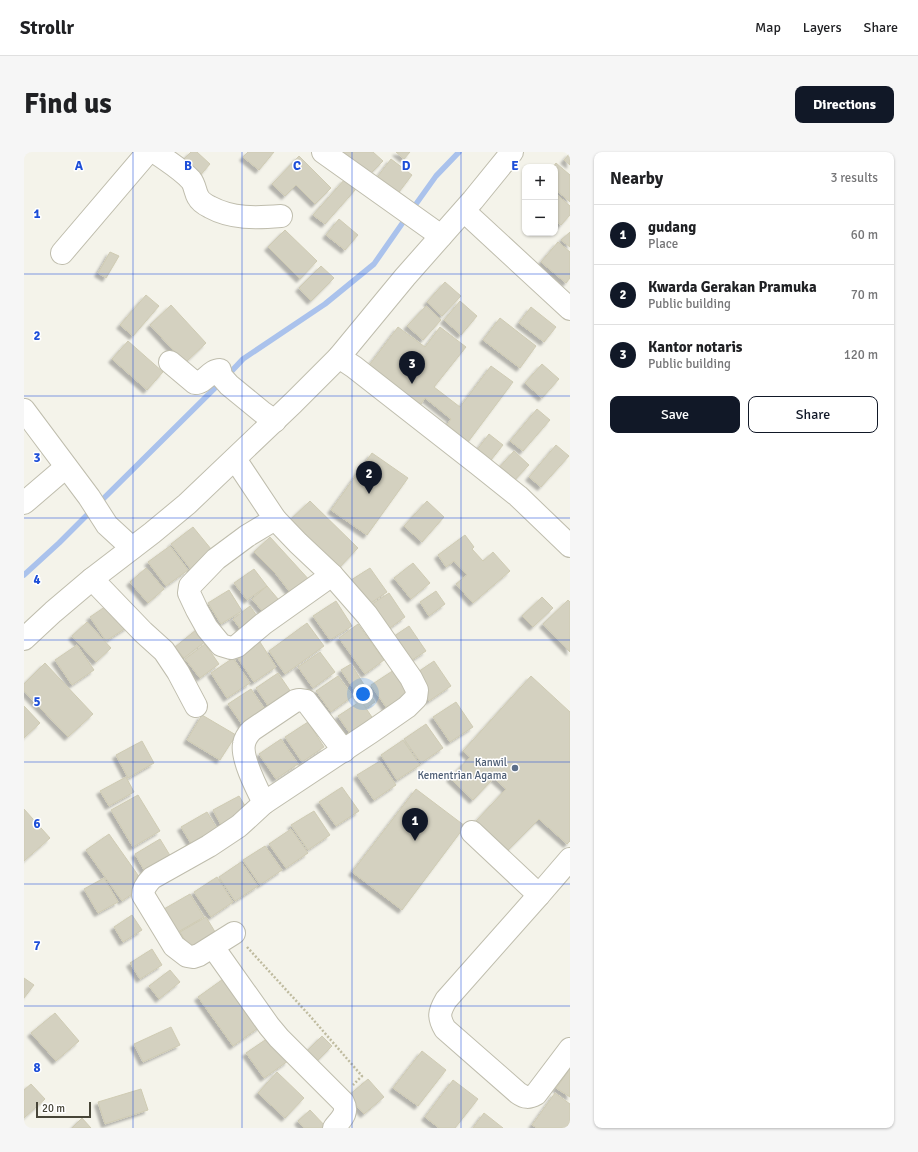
<!DOCTYPE html>
<meta charset="utf-8">
<style>
body{margin:0;font-family:Signika,sans-serif;background:#f6f6f6;color:#202124}
.controls{position:absolute;right:12px;top:12px;display:grid;overflow:hidden;border-radius:8px;box-shadow:0 1px 3px #0004}
.controls button{width:36px;height:36px;display:grid;place-items:center;padding:0;border:0;border-bottom:1px solid #e0e0e0;background:#fff;color:#202124;font:20px sans-serif}
.scale{position:absolute;left:12px;bottom:10px;width:55px;box-sizing:border-box;padding-left:4px;border:2px solid #474538;border-top:0;font-size:11px;line-height:14px;white-space:nowrap;color:#474538;-webkit-text-stroke:3px #fff;paint-order:stroke}
.you{position:absolute;left:339px;top:542px;width:14px;height:14px;margin:-10px;border:3px solid #fff;border-radius:50%;background:#1a73e8;box-shadow:0 0 0 6px #1a73e833}
.badge{display:grid;place-items:center;width:26px;height:26px;border-radius:50%;background:#111827;color:#fff;font-size:13px;font-weight:700}
.pin{position:absolute;translate:-50% -33px;filter:drop-shadow(0 1px 2px #0008)}
.pin::after{content:'';position:absolute;top:21px;width:14px;height:12px;background:inherit;clip-path:polygon(0 0,100% 0,50% 100%)}
.list{margin:0;padding:0;list-style:none}
h2{display:flex;justify-content:space-between;align-items:center;height:52px;margin:0;padding:0 16px;font-size:17px}
h2 small{font-size:13px;font-weight:400;color:#757577}
.list li{display:grid;grid-template-columns:26px 1fr auto;gap:12px;align-items:center;box-sizing:border-box;height:60px;padding:0 16px;border-top:1px solid #e0e0e0}
.list b{display:block;font-size:15px;white-space:nowrap}
.list p{margin:0;font-size:13px;white-space:nowrap;color:#757577}
.list em{font-size:13px;font-style:normal;color:#757577}
.actions{display:flex;gap:8px;padding:12px 16px}
.actions a{flex:1;padding:9px 0;border:1px solid #111827;border-radius:8px;text-align:center;font-size:14px;color:#111827}
.actions .main{background:#111827;color:#fff}
.map{position:relative;flex:none;width:546px;height:976px;overflow:hidden;border-radius:8px}
header{display:flex;align-items:center;gap:24px;box-sizing:border-box;height:56px;padding:0 20px;background:#fff;border-bottom:1px solid #e0e0e0}
header strong{font-size:19px}
nav{display:flex;gap:22px;margin-inline-start:auto;font-size:14px}
.intro{display:flex;align-items:center;justify-content:space-between;box-sizing:border-box;height:96px;padding:0 24px}
h1{margin:0;font-size:28px}
.button{padding:10px 18px;border-radius:8px;background:#111827;color:#fff;font-size:14px;font-weight:700}
main{display:flex;gap:24px;padding:0 24px}
aside{flex:1;background:#fff;border-radius:8px;box-shadow:0 1px 3px #0004}
.map>svg:first-child{display:block}
.lines{fill:none;stroke-linecap:round;stroke-linejoin:round}
.stream{stroke:#aac2ec;stroke-width:5.5}
.building{fill:#d4d1c0;stroke:#cfcbb3;filter:url(#shadow)}
.minor-casing{stroke:#bfbdad;stroke-width:24}
.path{stroke:#bfbb9f;stroke-width:2.5;stroke-dasharray:2 2;stroke-linecap:butt}
.minor{stroke:#fff;stroke-width:22}
.grid{fill:none;stroke:#1d4ed8;stroke-width:1;stroke-opacity:0.55}
.service-dot{fill:#5c6f8a;stroke:#fff;stroke-width:1.5}
.labels{text-anchor:middle;dominant-baseline:central;stroke-width:3;stroke-linejoin:round;paint-order:stroke}
.service-label{font-size:11px;fill:#4e5e75;stroke:#fff;text-anchor:end}
.grid-label{font-size:13px;text-anchor:middle;font-weight:bold;fill:#1d4ed8;stroke:#fff;stroke-width:3;stroke-linejoin:round;paint-order:stroke}
</style>
<header>
<strong>Strollr</strong>
<nav><a>Map</a><a>Layers</a><a>Share</a></nav>
</header>
<div class="intro"><h1>Find us</h1><a class="button">Directions</a></div>
<main>
<div class="map">
<svg width="546" height="976" viewBox="0 0 546 976">
<defs>
<filter id="shadow"><feDropShadow dx="-3.5" dy="3.5" stdDeviation="1" flood-color="#0004"/></filter>
</defs>
<rect width="100%" height="100%" fill="#f4f3ea"/>
<g class="lines">
<!-- stream -->
<g class="stream">
<polyline points="387,59 412,24 435,0"/>
<polyline points="203,224 219,207 301,152 350,112 382,66"/>
<polyline points="74,352 197,230"/>
<polyline points="0,423 35,391 68,358"/>
</g>
</g>
<!-- building -->
<g class="building">
<polygon points="167,0 173,0 186,12 174,26 157,10"/>
<polygon points="224,0 250,0 235,18 219,5"/>
<polygon points="309,0 349,0 359,9 343,25"/>
<polygon points="372,0 386,0 380,7"/>
<polygon points="546,1 546,13 540,8"/>
<polygon points="275,4 307,36 291,52 272,33 261,44 248,32"/>
<polygon points="367,7 388,23 372,44 351,28"/>
<polygon points="532,11 546,23 546,50 531,37 531,15 529,15"/>
<polygon points="321,27 332,37 301,72 289,63"/>
<polygon points="531,41 546,54 546,63 537,73 531,68"/>
<polygon points="315,67 334,83 321,98 302,83"/>
<polygon points="261,78 293,109 276,127 244,95"/>
<polygon points="546,80 546,95 537,88"/>
<polygon points="534,90 546,100 546,126 542,131 517,110"/>
<polygon points="86,100 95,104 82,126 74,121"/>
<polygon points="297,114 310,126 287,149 275,136"/>
<polygon points="421,130 437,144 418,164 403,150"/>
<polygon points="122,143 135,154 109,184 96,173"/>
<polygon points="436,149 453,164 437,183 420,168"/>
<polygon points="147,153 182,191 161,211 126,173"/>
<polygon points="402,154 417,168 399,188 383,174"/>
<polygon points="507,155 532,175 520,190 495,171"/>
<polygon points="476,166 512,194 496,216 459,188"/>
<polygon points="374,175 401,195 416,175 442,195 410,235 436,255 467,214 489,230 444,290 423,273 427,267 401,246 395,255 343,216"/>
<polygon points="104,189 139,220 123,238 88,207"/>
<polygon points="518,212 535,227 518,246 501,231"/>
<polygon points="513,257 526,268 499,299 486,289"/>
<polygon points="465,282 479,293 463,313 449,303"/>
<polygon points="532,293 545,304 517,335 505,325"/>
<polygon points="490,299 505,313 487,332 472,319"/>
<polygon points="348,301 384,326 343,383 307,358"/>
<polygon points="286,349 334,396 313,418 264,370"/>
<polygon points="403,349 420,365 398,390 380,374"/>
<polygon points="169,375 192,403 169,420 147,392"/>
<polygon points="441,383 450,395 448,397 459,409 469,400 486,419 449,451 432,432 443,423 430,409 422,415 414,403"/>
<polygon points="246,385 288,431 269,444 252,422 230,400"/>
<polygon points="146,394 164,418 142,434 124,410"/>
<polygon points="389,411 406,431 387,447 370,426"/>
<polygon points="122,416 140,437 124,451 106,430"/>
<polygon points="346,416 363,440 341,455 324,430"/>
<polygon points="230,417 243,434 223,448 210,431"/>
<polygon points="243,434 260,454 245,467 228,447"/>
<polygon points="205,438 218,459 197,472 184,451"/>
<polygon points="412,439 421,452 405,464 396,450"/>
<polygon points="365,441 381,465 359,481 342,456"/>
<polygon points="518,445 529,456 509,475 498,464"/>
<polygon points="544,448 546,450 546,500 519,472"/>
<polygon points="312,449 328,474 306,488 289,464"/>
<polygon points="88,450 105,474 82,489 66,465"/>
<polygon points="226,454 235,467 218,479 209,467"/>
<polygon points="63,470 87,496 72,510 48,484"/>
<polygon points="283,471 300,494 261,522 245,499"/>
<polygon points="334,472 360,508 341,522 315,486"/>
<polygon points="178,473 187,485 160,506 151,495"/>
<polygon points="385,474 402,499 379,514 363,489"/>
<polygon points="236,490 252,515 230,530 213,505"/>
<polygon points="181,492 195,512 176,526 161,507"/>
<polygon points="53,493 70,518 48,533 31,508"/>
<polygon points="296,500 311,520 289,536 274,515"/>
<polygon points="209,506 226,531 203,546 187,521"/>
<polygon points="410,509 427,534 405,549 388,524"/>
<polygon points="21,511 69,562 44,585 0,539 0,532"/>
<polygon points="327,512 351,550 342,556 317,518"/>
<polygon points="370,518 387,543 364,558 347,533"/>
<polygon points="254,521 271,546 249,561 232,536"/>
<polygon points="314,524 329,544 307,560 292,539"/>
<polygon points="507,524 546,560 546,689 543,692 515,667 483,699 452,669 482,637 470,626 449,648 426,626 446,605 439,599"/>
<polygon points="227,537 244,562 221,577 204,552"/>
<polygon points="337,549 354,574 331,589 314,564"/>
<polygon points="432,550 449,575 426,590 409,565"/>
<polygon points="0,554 16,571 0,586"/>
<polygon points="178,563 212,583 196,608 163,588"/>
<polygon points="284,570 300,595 278,610 261,585"/>
<polygon points="402,572 419,596 397,611 380,587"/>
<polygon points="257,587 274,612 252,627 235,602"/>
<polygon points="379,588 396,613 373,628 357,603"/>
<polygon points="118,589 130,611 104,626 92,603"/>
<polygon points="356,609 372,633 350,648 333,623"/>
<polygon points="102,625 110,640 85,654 76,639"/>
<polygon points="318,635 335,659 312,674 295,650"/>
<polygon points="392,637 441,674 378,758 328,720"/>
<polygon points="114,643 136,679 109,695 87,658"/>
<polygon points="215,644 226,662 199,677 189,658"/>
<polygon points="0,657 26,686 0,709"/>
<polygon points="290,659 306,683 284,698 267,673"/>
<polygon points="183,660 197,683 171,698 157,675"/>
<polygon points="267,677 284,701 262,716 245,692"/>
<polygon points="85,682 121,733 98,749 62,698"/>
<polygon points="136,687 150,710 124,725 111,702"/>
<polygon points="241,694 258,718 236,733 219,708"/>
<polygon points="217,710 234,734 211,749 195,725"/>
<polygon points="193,725 209,750 187,765 170,740"/>
<polygon points="80,726 94,750 74,761 60,737"/>
<polygon points="166,742 180,765 154,780 140,757"/>
<polygon points="108,763 118,778 99,790 90,775"/>
<polygon points="182,765 196,788 170,803 156,780"/>
<polygon points="128,797 138,813 116,827 106,811"/>
<polygon points="146,818 156,830 135,847 125,834"/>
<polygon points="202,825 237,874 209,894 174,845"/>
<polygon points="0,826 10,833 0,846"/>
<polygon points="31,861 55,889 32,909 7,881"/>
<polygon points="147,875 156,893 119,910 110,892"/>
<polygon points="247,884 264,909 240,926 222,901"/>
<polygon points="298,884 308,894 290,912 280,902"/>
<polygon points="398,899 422,918 394,954 369,936"/>
<polygon points="546,917 546,945 532,936"/>
<polygon points="253,920 280,946 261,966 234,941"/>
<polygon points="344,927 360,945 340,962 324,944"/>
<polygon points="429,928 454,947 431,976 415,976 401,965"/>
<polygon points="7,932 21,947 0,966 0,938"/>
<polygon points="117,937 124,958 81,972 74,950"/>
<polygon points="531,941 546,952 546,970 542,976 513,976 508,973"/>
<polygon points="286,958 303,976 280,976 274,969"/>
<polygon points="460,961 479,976 449,976"/>
<polygon points="58,966 67,976 48,976"/>
</g>
<g class="lines">
<defs>
<g id="minor">
<path d="M 131,0 C 143,9 157,17 167,28 C 171,33 171,40 174,45 C 176,49 182,53 186,55 C 208,67 232,66 257,64"/>
<polyline points="299,0 417,84"/>
<polyline points="440,59 546,157"/>
<polyline points="38,101 124,0"/>
<polyline points="315,205 330,215 454,312 494,344 546,394"/>
<path d="M 146,210 L 171,231 C 181,231 186,218 196,218 L 197,224 L 205,233 L 238,260 L 251,269"/>
<polyline points="0,258 65,345 83,373 108,396"/>
<polyline points="0,351 42,315"/>
<polyline points="251,367 223,384 192,407 166,434 165,441 173,458 183,476 197,493 207,496 213,494 239,472 308,423"/>
<polyline points="68,427 119,480 140,499 154,520 172,554"/>
<polyline points="0,487 29,460 68,427 128,381 163,352 269,251 315,205 381,125 449,48 488,0"/>
<path d="M 240,651 C 233,637 217,606 220,592 C 221,586 224,582 228,578 L 271,549 L 275,548 L 282,549 L 320,599"/>
<polyline points="448,680 515,743 546,707"/>
<path d="M 515,743 L 422,848 C 415,860 414,865 421,877 L 494,941 C 501,946 505,946 512,942 L 546,897"/>
<path d="M 210,781 L 175,803 L 169,805 L 163,804 L 150,794 L 119,743 C 119,736 123,731 128,726 L 185,694 L 215,674 L 240,651 L 347,580 L 383,555 L 392,546 L 393,538 L 387,526 L 343,463 L 308,423 L 274,391 L 251,367 L 211,307"/>
<path d="M 189,795 L 245,874 L 255,886 L 319,950 C 325,961 317,967 310,976"/>
</g>
</defs>
<!-- minor casing -->
<use href="#minor" class="minor-casing"/>
<!-- path -->
<polyline class="path" points="223,795 286,864 338,924 329,933"/>
<!-- minor -->
<use href="#minor" class="minor"/>
</g>
<!-- grid -->
<path class="grid" d="M 109,0 L 109,976M 218,0 L 218,976M 328,0 L 328,976M 437,0 L 437,976M 0,122 L 546,122M 0,244 L 546,244M 0,366 L 546,366M 0,488 L 546,488M 0,610 L 546,610M 0,732 L 546,732M 0,854 L 546,854"/>
<!-- markers -->
<circle class="service-dot" cx="491" cy="616" r="4"/>
<g class="labels">
<!-- service labels -->
<g class="service-label">
<text x="483" y="610">Kanwil<tspan x="483" dy="13">Kementrian Agama</tspan></text>
</g>
</g>
<g class="grid-label">
<text x="55" y="18">A</text>
<text x="164" y="18">B</text>
<text x="273" y="18">C</text>
<text x="382" y="18">D</text>
<text x="491" y="18">E</text>
<text x="13" y="66">1</text>
<text x="13" y="188">2</text>
<text x="13" y="310">3</text>
<text x="13" y="432">4</text>
<text x="13" y="554">5</text>
<text x="13" y="676">6</text>
<text x="13" y="798">7</text>
<text x="13" y="920">8</text>
</g>
</svg>
<div class="controls">
<button>+</button>
<button>−</button>
</div>
<div class="scale">20 m</div>
<div class="you"></div>
<div class="pin badge" style="left:391px;top:689px">1</div>
<div class="pin badge" style="left:345px;top:342px">2</div>
<div class="pin badge" style="left:388px;top:232px">3</div>
</div>
<aside>
<h2>Nearby<small>3 results</small></h2>
<ul class="list">
<li><span class="badge">1</span><div><b>gudang</b><p>Place</p></div><em>60 m</em></li>
<li><span class="badge">2</span><div><b>Kwarda Gerakan Pramuka</b><p>Public building</p></div><em>70 m</em></li>
<li><span class="badge">3</span><div><b>Kantor notaris</b><p>Public building</p></div><em>120 m</em></li>
</ul>
<div class="actions"><a class="main">Save</a><a>Share</a></div>
</aside>
</main>
